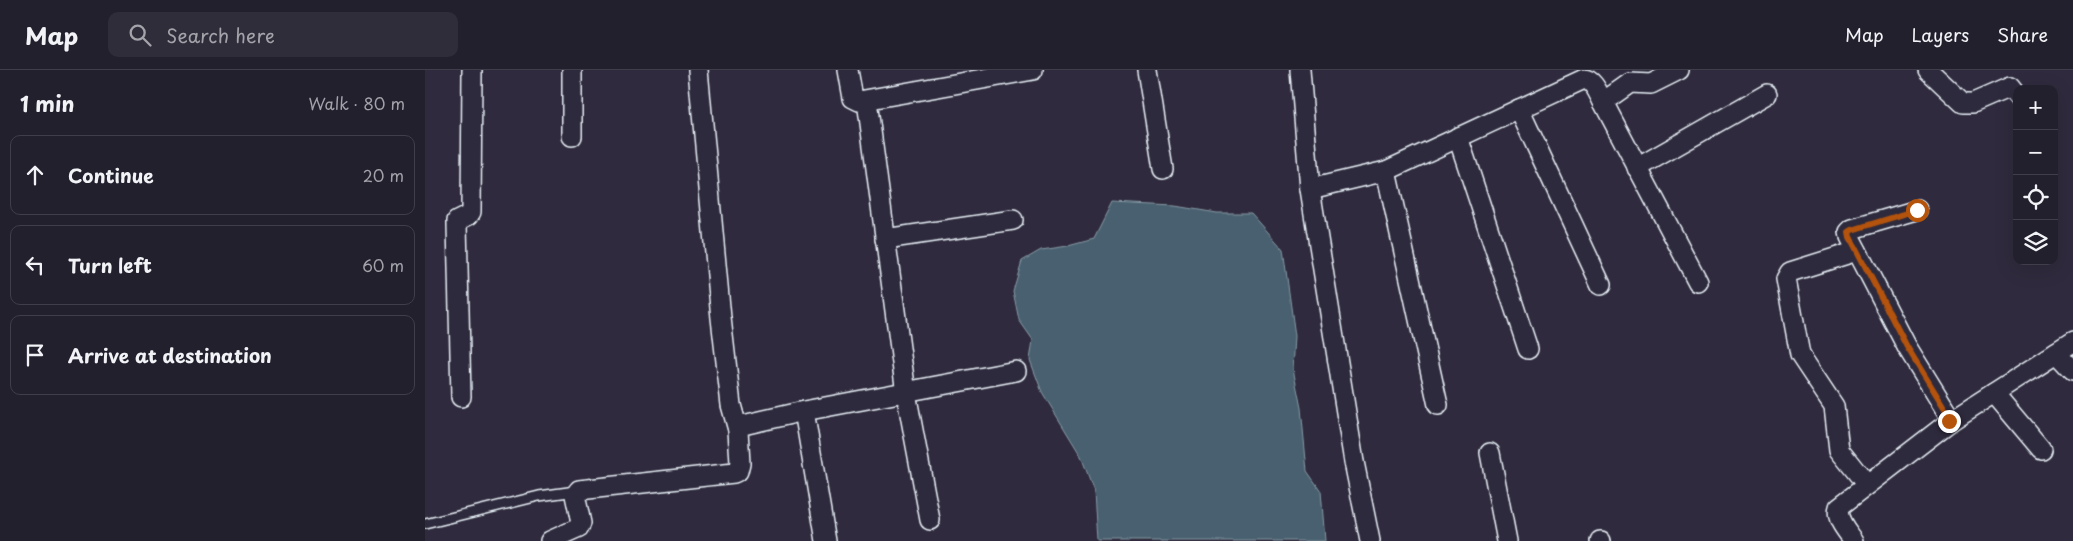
<!DOCTYPE html>
<meta charset="utf-8">
<style>
body{margin:0;font-family:"Playpen Sans",sans-serif;background:#2f2d3a;color:#f1f3f6}
.controls{position:absolute;right:15px;top:15px;display:grid;overflow:hidden;border-radius:10px;box-shadow:0 5px 20px #0002}
.controls button{width:45px;height:45px;display:grid;place-items:center;padding:0;border:0;border-bottom:1px solid #403e4a;background:#23202e;color:#f1f3f6;font:25px sans-serif}
.stop{position:absolute;width:15px;height:15px;margin:-11px;border:4px solid #b45309;border-radius:50%;background:#fff}
.stop.end{background:#b45309;border-color:#fff;box-shadow:0 1px 5px #0008}
.list{margin:0;padding:0;list-style:none}
h2{display:flex;justify-content:space-between;align-items:center;height:65px;margin:0;padding:0 20px;font-size:21px}
h2 small{font-size:16px;font-weight:400;color:#a3a3aa}
.list li{display:grid;grid-template-columns:32px 1fr auto;gap:15px;align-items:center;box-sizing:border-box;height:80px;margin:0 10px 10px;padding:0 10px;border:1px solid #403e4a;border-radius:10px}
.list b{display:block;font-size:19px;white-space:nowrap}
.list em{font-size:16px;font-style:normal;color:#a3a3aa}
.icon{flex:none;width:28px;height:28px;fill:none;stroke:currentColor;stroke-width:2;stroke-linecap:round;stroke-linejoin:round}
.map{position:relative;flex:none;width:1648px;height:471px;overflow:hidden}
header{display:flex;align-items:center;gap:30px;box-sizing:border-box;height:70px;padding:0 25px;background:#23202e;border-bottom:1px solid #403e4a}
header strong{font-size:24px}
nav{display:flex;gap:28px;margin-inline-start:auto;font-size:18px}
.search{width:350px;height:45px;background:#2f2d3a;display:flex;align-items:center;gap:12px;box-sizing:border-box;padding:0 18px;border-radius:10px;color:#a3a3aa;font-size:19px}
main{display:flex}
aside{flex:1;background:#23202e}
.map>svg:first-child{display:block}
.water{fill:#486170;stroke:#889ba6}
.lines{fill:none;stroke-linecap:round;stroke-linejoin:round}
.service-casing{stroke:#e8f1f8;stroke-width:12}
.minor-casing{stroke:#e8f1f8;stroke-width:22}
.service{stroke:#2f2a3d;stroke-width:9}
.minor{stroke:#2f2a3d;stroke-width:19}
.route{stroke:#b45309;stroke-width:6}
</style>
<header>
<strong>Map</strong>
<div class="search"><svg class="icon" aria-label="search" viewBox="0 0 24 24"><circle cx="10" cy="10" r="6"/><path d="M15 15l6 6"/></svg>Search here</div>
<nav><a>Map</a><a>Layers</a><a>Share</a></nav>
</header>
<main>
<aside>
<h2>1 min<small>Walk · 80 m</small></h2>
<ul class="list">
<li><svg class="icon" aria-label="ahead" viewBox="0 0 24 24"><path d="M12 20V5M6 11l6-6 6 6"/></svg><div><b>Continue</b></div><em>20 m</em></li>
<li><svg class="icon" aria-label="left" viewBox="0 0 24 24"><path d="M17 20v-9H6M10 6l-5 5 5 5"/></svg><div><b>Turn left</b></div><em>60 m</em></li>
<li><svg class="icon" aria-label="arrive" viewBox="0 0 24 24"><path d="M6 21V4h12l-3 4 3 4H6"/></svg><div><b>Arrive at destination</b></div></li>
</ul>
</aside>
<div class="map">
<svg width="1648" height="471" viewBox="0 0 1648 471">
<rect width="100%" height="100%" fill="#2f2a3d"/>
<filter id="ink" filterUnits="userSpaceOnUse"><feTurbulence type="fractalNoise" baseFrequency=".02" numOctaves="2"/><feDisplacementMap in="SourceGraphic" scale="10" xChannelSelector="R" yChannelSelector="G"/><feConvolveMatrix kernelMatrix="1 2 1 2 8 2 1 2 1" color-interpolation-filters="sRGB"/></filter>
<g filter="url(#ink)">
<!-- water -->
<polygon class="water" points="687,133 750,136 792,143 826,143 858,179 870,266 868,299 876,338 882,401 896,421 900,471 672,471 669,421 656,386 617,322 605,290 608,270 594,250 588,221 597,191 616,180 643,176 669,169"/>
<g class="lines">
<defs>
<polyline id="service" points="0,454 114,426 151,421"/>
<g id="minor">
<polyline points="273,0 296,248 306,335 313,360"/>
<polyline points="423,0 428,28 434,31 608,0"/>
<polyline points="722,0 738,99"/>
<polyline points="875,0 885,119 929,392 945,471"/>
<polyline points="1503,0 1538,33 1548,33 1585,17 1592,26"/>
<polyline points="442,31 481,323 505,450"/>
<polyline points="1178,32 1205,13 1226,14 1254,0"/>
<polyline points="1094,39 1176,215"/>
<polyline points="147,66 147,0"/>
<polyline points="1033,67 1103,279"/>
<polyline points="1212,98 1342,24"/>
<polyline points="961,101 1013,335"/>
<path d="M 885,119 L 961,101 L 1159,9 C 1169,10 1173,23 1178,32 L 1273,212"/>
<polyline points="1492,140 1427,159 1424,162 1425,167 1482,277 1527,350"/>
<polyline points="460,169 588,150"/>
<polyline points="1432,181 1365,202 1361,209 1375,285 1409,336 1414,380 1442,415"/>
<polyline points="1631,283 1648,301"/>
<polyline points="1569,323 1616,379"/>
<polyline points="36,327 32,154 32,151 44,145 46,142 47,0"/>
<polyline points="379,341 401,471"/>
<polyline points="1065,383 1082,471"/>
<polyline points="125,471 154,458 156,453 150,425 154,420 309,403 313,401 315,393 313,360 318,355 379,341 591,301"/>
<polyline points="1175,471 1176,471"/>
<path d="M 1429,471 C 1423,462 1410,449 1414,437 L 1527,350 L 1648,272"/>
</g>
</defs>
<!-- service casing -->
<use href="#service" class="service-casing"/>
<!-- minor casing -->
<use href="#minor" class="minor-casing"/>
<!-- service -->
<use href="#service" class="service"/>
<!-- minor -->
<use href="#minor" class="minor"/>
</g>
</g>
<g class="lines" filter="url(#ink)">
<!-- route -->
<polyline class="route" points="1492,140 1427,160 1424,162 1425,167 1482,277 1527,350 1524,351"/>
</g>
</svg>
<div class="controls">
<button>+</button>
<button>−</button>
<button><svg class="icon" aria-label="locate" viewBox="0 0 24 24"><circle cx="12" cy="12" r="6"/><path d="M12 2v4M12 18v4M2 12h4M18 12h4"/></svg></button>
<button><svg class="icon" aria-label="layers" viewBox="0 0 24 24"><path d="M12 4l9 5-9 5-9-5zM3 14l9 5 9-5"/></svg></button>
</div>
<div class="stop" style="left:1492px;top:140px"></div>
<div class="stop end" style="left:1524px;top:351px"></div>
</div>
</main>
